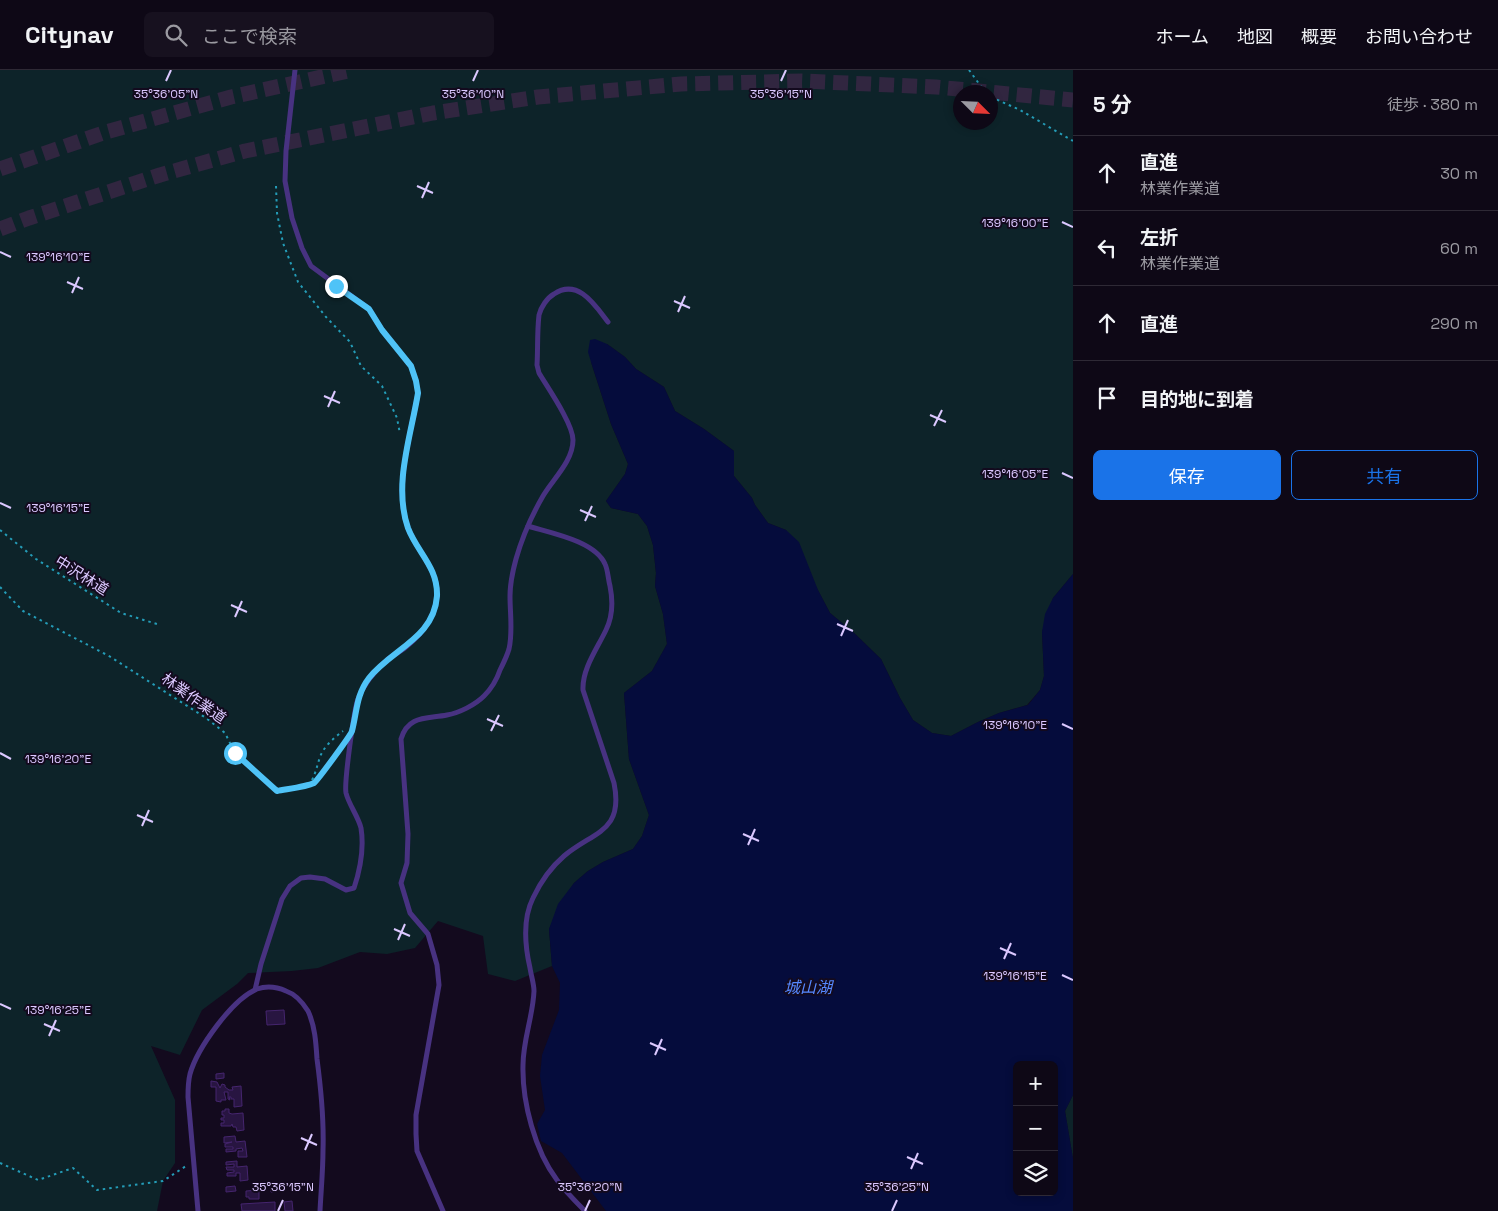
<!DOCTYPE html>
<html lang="ja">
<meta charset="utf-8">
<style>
body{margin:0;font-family:"Space Grotesk","Noto Sans JP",sans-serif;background:#17111f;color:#f1f3f6}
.controls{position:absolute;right:15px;bottom:15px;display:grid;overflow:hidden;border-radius:8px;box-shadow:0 2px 8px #0003}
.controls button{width:45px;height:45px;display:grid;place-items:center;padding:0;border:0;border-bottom:1px solid #2e2935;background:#0e0816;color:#f1f3f6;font:25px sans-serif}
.compass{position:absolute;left:953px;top:15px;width:45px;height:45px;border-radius:50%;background:#0e0816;box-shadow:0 2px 8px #0003;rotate:114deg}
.stop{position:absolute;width:15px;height:15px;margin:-11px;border:4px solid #4fc3f7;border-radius:50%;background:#fff}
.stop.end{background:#4fc3f7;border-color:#fff;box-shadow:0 1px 5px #0008}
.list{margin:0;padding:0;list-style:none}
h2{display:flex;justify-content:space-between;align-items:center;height:65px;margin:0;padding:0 20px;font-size:21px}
h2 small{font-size:16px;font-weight:400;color:#9b9aa1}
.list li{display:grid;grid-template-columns:32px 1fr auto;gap:15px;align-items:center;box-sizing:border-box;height:75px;padding:0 20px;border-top:1px solid #2e2935}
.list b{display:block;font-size:19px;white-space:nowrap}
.list p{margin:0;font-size:16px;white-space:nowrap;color:#9b9aa1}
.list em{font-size:16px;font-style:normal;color:#9b9aa1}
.actions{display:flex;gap:10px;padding:15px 20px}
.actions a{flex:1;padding:11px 0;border:1px solid #1a73e8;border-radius:8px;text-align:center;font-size:18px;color:#1a73e8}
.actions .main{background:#1a73e8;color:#fff}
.icon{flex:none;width:28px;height:28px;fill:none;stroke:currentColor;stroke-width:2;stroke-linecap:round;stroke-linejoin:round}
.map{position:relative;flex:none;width:1073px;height:1141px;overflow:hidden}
header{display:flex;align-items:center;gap:30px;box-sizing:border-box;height:70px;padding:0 25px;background:#0e0816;border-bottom:1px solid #2e2935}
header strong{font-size:24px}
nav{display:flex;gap:28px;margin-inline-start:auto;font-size:18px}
.search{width:350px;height:45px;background:#17111f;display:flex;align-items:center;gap:12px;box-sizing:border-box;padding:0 18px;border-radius:8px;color:#9b9aa1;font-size:19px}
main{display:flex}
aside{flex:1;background:#0e0816}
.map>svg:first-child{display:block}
.green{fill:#0d2329;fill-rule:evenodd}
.water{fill:#050c3c;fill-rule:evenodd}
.building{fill:#281541;stroke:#45256e}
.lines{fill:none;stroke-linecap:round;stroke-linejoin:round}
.highway-tunnel{stroke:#312640;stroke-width:15;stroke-dasharray:15 8;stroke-linecap:butt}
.path{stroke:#249cb7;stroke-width:2;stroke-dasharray:2.5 4;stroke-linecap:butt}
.lane{stroke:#483281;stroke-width:5}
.route{stroke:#4fc3f7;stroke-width:6}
.ticks{fill:none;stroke:#dbc8ff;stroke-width:2}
.labels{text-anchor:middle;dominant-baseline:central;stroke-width:4;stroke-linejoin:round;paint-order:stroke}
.street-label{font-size:15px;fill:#dbc8ff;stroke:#130a1e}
.water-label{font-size:16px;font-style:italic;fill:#5688ff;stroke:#130a1e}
.ticks-label{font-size:12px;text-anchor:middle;fill:#dbc8ff;stroke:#130a1e;stroke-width:4;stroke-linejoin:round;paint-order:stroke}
</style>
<header>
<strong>Citynav</strong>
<div class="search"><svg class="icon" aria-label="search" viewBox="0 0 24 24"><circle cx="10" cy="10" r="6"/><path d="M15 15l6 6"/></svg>ここで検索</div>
<nav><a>ホーム</a><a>地図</a><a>概要</a><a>お問い合わせ</a></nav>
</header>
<main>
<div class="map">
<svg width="1073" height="1141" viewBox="0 0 1073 1141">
<rect width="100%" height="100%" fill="#130a1e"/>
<!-- green -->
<g class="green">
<path d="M 0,0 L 1073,0 L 1073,504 L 1053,528 L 1042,562 L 1044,606 L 1040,620 L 1027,635 L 999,643 L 978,652 L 951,666 L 932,663 L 913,650 L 900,628 L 881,589 L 853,562 L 830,543 L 786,460 L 768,453 L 755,435 L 752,428 L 734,406 L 734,381 L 704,359 L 675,341 L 664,317 L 636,299 L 625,287 L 607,274 L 591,292 L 611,354 L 628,394 L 625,404 L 606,431 L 611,438 L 638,444 L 647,456 L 653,475 L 656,503 L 655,516 L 663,544 L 667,574 L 652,601 L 624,623 L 629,689 L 649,745 L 642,766 L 633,779 L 603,792 L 588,801 L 574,813 L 569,821 L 549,859 L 552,896 L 515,911 L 488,904 L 483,866 L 438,851 L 415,878 L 387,884 L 360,882 L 318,898 L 292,901 L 248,903 L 237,914 L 202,940 L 180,985 L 151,976 L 175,1030 L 175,1093 L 163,1111 L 157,1141 L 0,1141 ZM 961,22 L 991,22 L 991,52 L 961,52 Z"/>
<polygon points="1073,1025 1073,1089 1065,1041"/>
</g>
<!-- water -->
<path class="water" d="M 595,269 L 607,274 L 625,287 L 636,299 L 664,317 L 675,341 L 704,359 L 734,381 L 734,406 L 752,428 L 755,435 L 768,453 L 786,460 L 799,472 L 818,520 L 830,543 L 853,562 L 881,589 L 900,628 L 913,650 L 932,663 L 951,666 L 978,652 L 999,643 L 1028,635 L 1040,620 L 1044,606 L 1042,562 L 1045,544 L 1053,528 L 1073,504 L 1073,1025 L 1065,1041 L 1073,1089 L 1073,1141 L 606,1141 L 562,1083 L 541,1071 L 537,1054 L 545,1040 L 540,1006 L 542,985 L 559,940 L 560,913 L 552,896 L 549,859 L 558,834 L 574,813 L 588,801 L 603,792 L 633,779 L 642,766 L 649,745 L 629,689 L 624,623 L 652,601 L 667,574 L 663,544 L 655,516 L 656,503 L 653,475 L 647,456 L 638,444 L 611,438 L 606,431 L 625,404 L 628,394 L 611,354 L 591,292 L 588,282 L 590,270 ZM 1017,995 L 1054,995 L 1054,1122 L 1017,1122 Z"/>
<!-- building -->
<g class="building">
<polygon points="284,940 285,954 267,955 266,941"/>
<polygon points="224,1003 224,1008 216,1009 216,1004"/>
<polygon points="211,1011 217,1012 220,1018 222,1014 225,1015 225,1017 229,1020 233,1020 232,1017 241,1016 242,1036 234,1037 234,1029 231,1029 231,1027 229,1027 230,1030 228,1029 228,1022 224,1022 226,1030 221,1030 221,1032 216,1031 216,1017 211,1017"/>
<polygon points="225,1039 229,1039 229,1043 232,1044 243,1043 244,1060 237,1061 236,1057 233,1057 232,1054 231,1056 221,1056 221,1053 224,1053 224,1050 221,1050 221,1048 224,1048 224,1045 222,1045 222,1041 225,1041"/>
<polygon points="235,1066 236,1072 245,1071 247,1087 238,1087 238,1081 243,1081 242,1078 236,1079 236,1081 226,1082 226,1079 233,1079 233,1077 225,1077 225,1074 232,1072 224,1073 224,1067"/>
<polygon points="237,1091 237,1097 247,1096 248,1110 240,1111 240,1103 236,1103 236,1106 227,1106 227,1103 234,1102 234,1100 227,1100 226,1097 234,1097 234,1094 226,1095 226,1092"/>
<polygon points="235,1116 236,1121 226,1122 226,1117"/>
<polygon points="270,1116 275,1116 276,1122 271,1122"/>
<polygon points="259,1120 259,1129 249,1129 249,1127 246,1127 246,1121"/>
<polygon points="292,1131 293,1141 285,1141 284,1132"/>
<polygon points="275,1132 275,1141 242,1141 241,1134"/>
</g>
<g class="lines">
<!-- highway-tunnel -->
<g class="highway-tunnel">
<polyline points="0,99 106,62 231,27 353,0"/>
<polyline points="0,159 29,148 160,105 245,81 433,43 538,27 681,14 802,11 936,17 1073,30"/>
</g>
<!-- path -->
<g class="path">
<polyline points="969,0 985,22"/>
<polyline points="991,27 1020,40 1073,71"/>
<polyline points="276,116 277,143 283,173 298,212 326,247 350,272 361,296 382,316 397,348 400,364"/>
<polyline points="0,460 36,489 121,543 160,555"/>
<polyline points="0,517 23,541 109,586 206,648 225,663 235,683 277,721 315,712 340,679"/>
<path d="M 312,710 C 316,702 317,696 320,687 C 324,676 334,668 343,661"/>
<polyline points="0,1093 38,1110 73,1098 97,1120 163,1111 186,1096"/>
</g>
<!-- lane -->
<g class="lane">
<path d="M 528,456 C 551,463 595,471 605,494 C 608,500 608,509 610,516 C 613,531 613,546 606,560 C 597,579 582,599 583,620 L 614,713 C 624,762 594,761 564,786 C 550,798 541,811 533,828 C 522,850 525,876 530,898 C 531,905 534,914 534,921 C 533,946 523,970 523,995 C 522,1032 535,1081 557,1110 C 565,1121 575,1131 585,1141"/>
<path d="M 255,920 L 261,894 L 282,829 L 290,816 L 301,808 L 310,807 L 325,809 L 346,820 L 354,818 C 360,800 364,777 361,758 C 358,746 349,735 346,723 C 344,713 354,639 358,629 C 364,613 375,601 387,590 C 393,585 400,582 406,577 C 422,564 435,548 437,527 C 439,499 417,482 408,458 C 393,417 411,365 418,323 L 416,311 L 411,296 L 382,260 L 369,239 L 311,196 L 302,178 L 292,148 L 285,111 L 286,81 L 295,0"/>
<path d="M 198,1141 L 188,1027 C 188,1019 188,1012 190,1004 C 197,979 232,929 257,919 C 266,916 277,917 286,921 C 295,924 303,933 308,941 C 315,956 316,973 317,989 C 321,1019 324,1050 323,1080 C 323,1100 321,1121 320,1141"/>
<path d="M 443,1141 L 417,1081 L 416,1064 L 416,1045 L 439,915 L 437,895 L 428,864 L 410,843 L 401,813 L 407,793 L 408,764 L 401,669 C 408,645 427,649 447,645 C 459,643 475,635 484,626 C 491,619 497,609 500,600 C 503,594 507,586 509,579 C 513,562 510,544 510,526 C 510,515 513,500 516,489 C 522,468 532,445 543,426 C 553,409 573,391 573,370 C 573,354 548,318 539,303 L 537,295 C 538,279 537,262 539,245 C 541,237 547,228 554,224 C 578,208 595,235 608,252"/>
</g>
</g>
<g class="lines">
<!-- route -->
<path class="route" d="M 235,683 L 277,721 C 287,719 306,717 314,713 C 317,711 351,665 352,661 C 357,642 356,625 369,608 C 392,579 434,568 437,526 C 438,497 417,482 408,458 C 393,415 411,366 418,323 L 416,311 L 411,296 L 382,260 L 369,239 L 336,216"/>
</g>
<!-- ticks -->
<path class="ticks" d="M 166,11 L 171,0M 473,11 L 478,0M 781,11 L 786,0M 417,116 L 433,123M 422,128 L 429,112M 1062,152 L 1073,157M 0,182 L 11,187M 67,212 L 83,219M 72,223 L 79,207M 674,231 L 690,238M 678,242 L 685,226M 324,326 L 340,333M 328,337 L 335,321M 930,345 L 946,352M 934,356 L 942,340M 1062,403 L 1073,408M 0,433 L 11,438M 580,440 L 596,447M 585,451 L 592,436M 231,535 L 247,542M 235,547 L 242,531M 837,554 L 853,561M 841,566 L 848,550M 487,649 L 503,656M 1062,654 L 1073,659M 491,661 L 499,645M 0,683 L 11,689M 137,745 L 153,752M 142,756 L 149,740M 743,764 L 759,771M 748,775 L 755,759M 394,859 L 410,866M 398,870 L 405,854M 1000,878 L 1016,885M 1004,889 L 1011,873M 1062,905 L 1073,910M 0,934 L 11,939M 44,954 L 60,961M 49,966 L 56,950M 650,973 L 666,980M 655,985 L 662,969M 301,1068 L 317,1075M 305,1080 L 312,1064M 907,1087 L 923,1094M 911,1099 L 918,1083M 278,1141 L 283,1130M 585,1141 L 590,1130M 892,1141 L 897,1130"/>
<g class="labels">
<!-- street labels -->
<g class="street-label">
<text transform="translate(82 505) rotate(32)">中沢林道</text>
<text transform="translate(194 628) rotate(35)">林業作業道</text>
</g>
<!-- water labels -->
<g class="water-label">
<text x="808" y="917">城山湖</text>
</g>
</g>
<g class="ticks-label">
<text x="473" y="28">35°36'10"N</text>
<text x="781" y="28">35°36'15"N</text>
<text x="166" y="28">35°36'05"N</text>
<text x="1015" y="157">139°16'00"E</text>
<text x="58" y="191">139°16'10"E</text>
<text x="1015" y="408">139°16'05"E</text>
<text x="58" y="442">139°16'15"E</text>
<text x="1015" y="659">139°16'10"E</text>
<text x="58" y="693">139°16'20"E</text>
<text x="1015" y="910">139°16'15"E</text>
<text x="58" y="944">139°16'25"E</text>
<text x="283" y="1121">35°36'15"N</text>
<text x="590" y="1121">35°36'20"N</text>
<text x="897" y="1121">35°36'25"N</text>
</g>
</svg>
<div class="controls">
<button>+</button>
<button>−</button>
<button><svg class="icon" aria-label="layers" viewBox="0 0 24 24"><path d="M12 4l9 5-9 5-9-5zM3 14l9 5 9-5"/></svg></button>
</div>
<svg class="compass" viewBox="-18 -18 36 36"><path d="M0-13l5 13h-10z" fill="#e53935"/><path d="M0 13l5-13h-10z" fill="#9b9aa1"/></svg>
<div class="stop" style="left:235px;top:683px"></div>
<div class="stop end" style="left:336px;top:216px"></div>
</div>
<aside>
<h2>5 分<small>徒歩 · 380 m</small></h2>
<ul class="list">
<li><svg class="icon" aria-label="ahead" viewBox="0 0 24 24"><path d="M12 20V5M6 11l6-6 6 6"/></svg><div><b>直進</b><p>林業作業道</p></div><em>30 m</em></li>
<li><svg class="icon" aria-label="left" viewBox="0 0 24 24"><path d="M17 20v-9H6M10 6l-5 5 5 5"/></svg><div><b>左折</b><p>林業作業道</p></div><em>60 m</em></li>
<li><svg class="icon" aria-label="ahead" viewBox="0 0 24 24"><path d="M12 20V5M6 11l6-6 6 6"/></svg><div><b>直進</b></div><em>290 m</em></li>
<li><svg class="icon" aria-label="arrive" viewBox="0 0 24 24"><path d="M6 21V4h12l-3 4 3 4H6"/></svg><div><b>目的地に到着</b></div></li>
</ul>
<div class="actions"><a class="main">保存</a><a>共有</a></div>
</aside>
</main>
